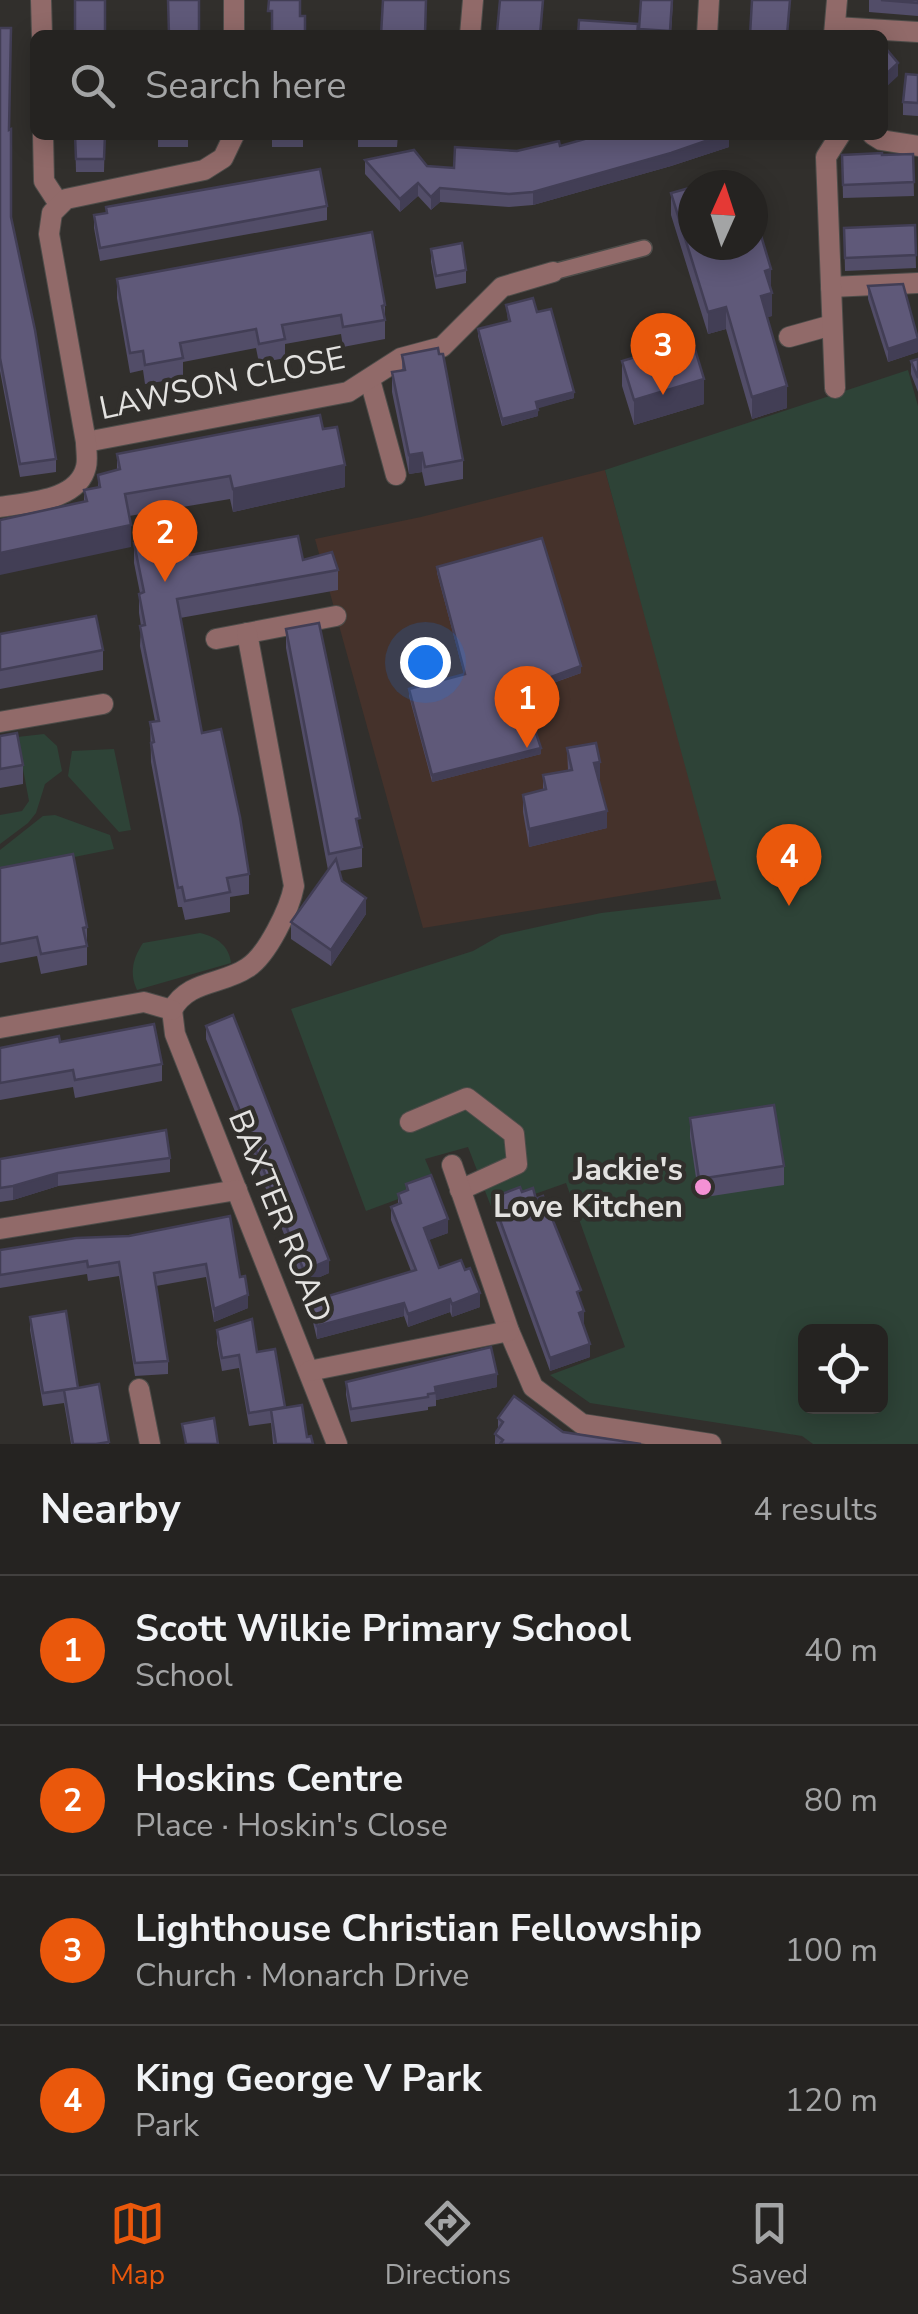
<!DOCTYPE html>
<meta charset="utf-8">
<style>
body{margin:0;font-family:"Nunito Sans",sans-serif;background:#2d2b2a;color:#f1f3f6}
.controls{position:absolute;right:30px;bottom:30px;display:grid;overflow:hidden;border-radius:15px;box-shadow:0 5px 25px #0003}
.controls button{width:90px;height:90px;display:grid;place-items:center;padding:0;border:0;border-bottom:2px solid #42403f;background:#252321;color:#f1f3f6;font:50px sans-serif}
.compass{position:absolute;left:678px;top:170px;width:90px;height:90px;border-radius:50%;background:#252321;box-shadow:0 5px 25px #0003;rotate:3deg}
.you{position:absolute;left:425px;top:662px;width:35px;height:35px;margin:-25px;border:8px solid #fff;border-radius:50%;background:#1a73e8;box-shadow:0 0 0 15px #1a73e833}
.badge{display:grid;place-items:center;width:65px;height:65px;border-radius:50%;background:#ea580c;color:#fff;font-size:32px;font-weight:700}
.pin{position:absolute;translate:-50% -82px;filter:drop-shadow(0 2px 5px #0008)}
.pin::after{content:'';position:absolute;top:52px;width:35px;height:30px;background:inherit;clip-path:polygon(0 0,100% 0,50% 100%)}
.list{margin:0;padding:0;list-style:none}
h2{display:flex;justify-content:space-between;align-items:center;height:130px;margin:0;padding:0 40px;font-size:42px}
h2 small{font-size:32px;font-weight:400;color:#a3a4a5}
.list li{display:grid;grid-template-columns:65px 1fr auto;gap:30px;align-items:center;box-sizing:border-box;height:150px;padding:0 40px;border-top:2px solid #42403f}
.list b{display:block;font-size:38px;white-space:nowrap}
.list p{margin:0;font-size:32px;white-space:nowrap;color:#a3a4a5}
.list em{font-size:32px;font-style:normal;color:#a3a4a5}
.icon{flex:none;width:55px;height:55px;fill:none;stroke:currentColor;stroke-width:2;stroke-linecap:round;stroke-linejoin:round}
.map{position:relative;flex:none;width:918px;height:1444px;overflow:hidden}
.search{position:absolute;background:#252321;box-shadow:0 5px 25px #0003;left:30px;right:30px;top:30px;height:110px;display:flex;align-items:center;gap:25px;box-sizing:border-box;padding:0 35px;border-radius:15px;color:#a3a4a5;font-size:38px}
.sheet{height:730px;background:#252321}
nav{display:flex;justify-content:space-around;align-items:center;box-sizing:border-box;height:140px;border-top:2px solid #42403f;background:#252321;font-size:28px;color:#a3a4a5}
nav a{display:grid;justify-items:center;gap:5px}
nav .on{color:#ea580c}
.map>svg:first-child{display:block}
.education{fill:#45322b}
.green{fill:#2e4337;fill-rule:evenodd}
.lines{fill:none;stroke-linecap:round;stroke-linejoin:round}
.pedestrian-casing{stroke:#4d4c49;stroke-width:18}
.minor-casing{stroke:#4d4c49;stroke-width:22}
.pedestrian{stroke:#916a69;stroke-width:15}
.minor{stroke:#916a69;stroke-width:20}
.wall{fill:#524d68}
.shaded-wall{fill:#423e55}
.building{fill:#5f5979;stroke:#423e55;stroke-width:2.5}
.poi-dot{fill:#f491d4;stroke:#312f2c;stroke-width:4}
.labels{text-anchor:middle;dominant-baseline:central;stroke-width:9;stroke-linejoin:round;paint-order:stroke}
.street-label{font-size:32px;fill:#e3e2e0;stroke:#312f2c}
.poi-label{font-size:32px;font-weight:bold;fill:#e3e2e0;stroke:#312f2c;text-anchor:end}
</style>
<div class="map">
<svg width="918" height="1444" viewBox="0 0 918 1444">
<rect width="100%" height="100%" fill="#312f2c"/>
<!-- education -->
<polygon class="education" points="605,470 718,880 423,928 315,539 421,517"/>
<!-- green -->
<g class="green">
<path d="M 908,370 L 918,406 L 918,1444 L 813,1444 L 802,1436 L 590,1403 L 550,1375 L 625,1347 L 566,1183 L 492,1209 L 468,1147 L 425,1159 L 436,1185 L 366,1211 L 291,1009 L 473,951 L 501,935 L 601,913 L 721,899 L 605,470 ZM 806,1332 L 880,1332 L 880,1406 L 806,1406 Z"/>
<polygon points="44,734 57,746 62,771 45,784 36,813 28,823 0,844 0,815 22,811 29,801 17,737"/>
<polygon points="114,749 131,830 119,832 68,776 72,751"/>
<polygon points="55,815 110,835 114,849 0,872 0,850 43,816"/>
<path d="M 200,933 C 217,937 229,946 231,963 L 137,990 C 129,973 133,958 143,943 Z"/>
</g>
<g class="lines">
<defs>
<polyline id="pedestrian" points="553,272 644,248"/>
<g id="minor">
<polyline points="41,0 42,35"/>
<polyline points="234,0 234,35"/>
<polyline points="835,27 918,32"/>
<polyline points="470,35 473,0"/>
<polyline points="707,35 709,0"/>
<polyline points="834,35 837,0"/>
<polyline points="43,135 44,181 59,204"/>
<polyline points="873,135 881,140 918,146"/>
<polyline points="831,287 918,283"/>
<polyline points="789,337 832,325"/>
<polyline points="370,380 396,475"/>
<polyline points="835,388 826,157 840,135"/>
<polyline points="86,442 348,392 401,358 442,347 502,287 553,272"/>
<path d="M 0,507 C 28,502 78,501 86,467 C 88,460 86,450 86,442 L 49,234 L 52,213 L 66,199 L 204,170 L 223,158 L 234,135"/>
<polyline points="216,639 336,616"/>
<polyline points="0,722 103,704"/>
<polyline points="172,1010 175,1034 337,1444"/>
<path d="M 172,1010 C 188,980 222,985 247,968 C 267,956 290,908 294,886 L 247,633"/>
<polyline points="0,1028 144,1002 172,1010"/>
<polyline points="410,1122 467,1098 514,1134 517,1164 460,1190"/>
<polyline points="452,1165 509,1331 533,1387 582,1424 711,1444"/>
<polyline points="0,1229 237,1190"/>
<polyline points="309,1371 509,1331"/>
<polyline points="139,1389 150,1444"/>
</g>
</defs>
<!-- pedestrian casing -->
<use href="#pedestrian" class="pedestrian-casing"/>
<!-- minor casing -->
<use href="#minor" class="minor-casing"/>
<!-- pedestrian -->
<use href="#pedestrian" class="pedestrian"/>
<!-- minor -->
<use href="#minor" class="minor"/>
</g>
<!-- wall -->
<g class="wall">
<polygon points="641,0 673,0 671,35 639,35"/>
<polygon points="869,0 918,0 918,16 869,12"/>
<polygon points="0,28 9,130 11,217 56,459 56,472 20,477 0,371"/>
<polygon points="918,75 918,116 903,115 903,102"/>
<polygon points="75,135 105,135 104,172 76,172"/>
<rect x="158" y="135" width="30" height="12"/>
<rect x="272" y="135" width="31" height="12"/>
<polygon points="358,135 398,135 397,147 358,147"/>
<polygon points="729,139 729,147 671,166 533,205 509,207 440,202 431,210 418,196 400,212 365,174 365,160 454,168 517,151 560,146"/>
<polygon points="913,154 914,196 843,198 842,155"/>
<polygon points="671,193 771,289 772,316 767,317 787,408 752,419 726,329 708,334 671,215"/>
<polygon points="327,206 327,220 100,261 94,228 94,215 106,213 106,207"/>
<polygon points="915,225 916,268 845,271 844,228"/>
<polygon points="431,249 466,270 466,283 436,289 431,262"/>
<polygon points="117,279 385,305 385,339 343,347 341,334 285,344 285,358 259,363 256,348 183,362 183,378 145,384 143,370 130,373 117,298"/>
<polygon points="868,286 918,352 888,362 868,299"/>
<polygon points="506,305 537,312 574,398 537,408 538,416 502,426 478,336 478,329 508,321"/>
<polygon points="657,343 704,404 634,425 622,386 622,361 657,351"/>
<polygon points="402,355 463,460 463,479 425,486 422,472 409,474 392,392 392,372 402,371"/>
<polygon points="918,359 918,392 911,374 911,361"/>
<polygon points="323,429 345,487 233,512 230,499 129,516 131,547 84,501 84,490 98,488 98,475 117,470 117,454"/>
<polygon points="134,543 190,555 303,560 338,570 338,590 180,618 202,733 249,874 249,894 230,897 230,912 185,920 182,907 178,907 151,762 150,722 155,721 140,646 141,626 139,613 139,594 140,593 134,563"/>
<polygon points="437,567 581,673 523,694 541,754 432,782 409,696 409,689 464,674 437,573"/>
<polygon points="286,629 360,838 362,847 362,867 339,871 342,881 366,914 331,966 291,939 291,922 328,870 286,648"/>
<polygon points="0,634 103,650 103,670 0,689"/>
<polygon points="0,736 23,765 23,784 0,788"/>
<polygon points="567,748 600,779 598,780 607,828 529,847 523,812 523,795 543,790 543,775 568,770"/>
<polygon points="0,868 87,927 87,965 41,974 37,956 0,963"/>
<polygon points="206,1026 329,1273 304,1284 206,1039"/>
<polygon points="60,1042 162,1064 162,1081 75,1098 73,1087 0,1100 0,1048"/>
<polygon points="690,1118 784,1166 784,1185 699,1198 690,1137"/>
<polygon points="170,1158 170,1172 58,1186 13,1200 0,1202 0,1159"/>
<polygon points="406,1184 448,1233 428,1240 439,1268 480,1307 452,1317 450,1312 408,1327 404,1316 317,1339 311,1314 311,1301 411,1271 391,1220 391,1207 398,1204 398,1194 406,1191"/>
<polygon points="492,1198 581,1303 584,1324 583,1324 590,1357 550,1371 492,1211"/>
<polygon points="129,1236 240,1277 248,1308 214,1322 206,1277 156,1286 168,1361 168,1374 135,1376 119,1276 88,1281 87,1274 0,1288 0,1250"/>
<polygon points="30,1317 78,1388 99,1384 109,1444 71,1444 64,1403 43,1406 30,1330"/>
<polygon points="217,1330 257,1352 285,1408 313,1444 273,1444 271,1423 249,1426 239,1368 222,1371 217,1343"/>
<polygon points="346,1382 497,1387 436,1400 436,1406 428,1407 428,1410 351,1422 346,1395"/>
<polygon points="498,1418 563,1432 641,1444 495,1444 495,1434 498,1429"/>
</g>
<!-- shaded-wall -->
<g class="shaded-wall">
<polygon points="898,63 898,76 883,90 883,77"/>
<polygon points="723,135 743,135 729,139 729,147 671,166 533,205 533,192"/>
<polygon points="418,183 418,196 400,212 400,199"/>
<polygon points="440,188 440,202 431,210 431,197"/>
<polygon points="771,269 771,291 765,271"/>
<polygon points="772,293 772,316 761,319 761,296"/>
<polygon points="726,307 726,329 708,334 708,312"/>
<polygon points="918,339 918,352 888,362 888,349"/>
<polygon points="704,379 704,404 634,425 634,400"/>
<polygon points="787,386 787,408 752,419 752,397"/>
<polygon points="574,392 574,398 536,409 536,402"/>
<polygon points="538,410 538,416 502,426 502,419"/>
<polygon points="422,453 422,472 409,474 409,455"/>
<polygon points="345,465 345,487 233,512 233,489"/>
<polygon points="131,525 131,547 0,575 0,553"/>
<polygon points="581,666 581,673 521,694 521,688"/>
<polygon points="541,748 541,754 432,782 432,775"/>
<polygon points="600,762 600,779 594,780 594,763"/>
<polygon points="607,811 607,828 529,847 529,829"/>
<polygon points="366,898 366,914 331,966 331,950"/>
<polygon points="58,1173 58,1186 13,1200 13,1186"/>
<polygon points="448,1219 448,1233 424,1242 424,1228"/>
<polygon points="329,1260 329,1273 304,1284 304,1271"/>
<polygon points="480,1293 480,1307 452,1317 452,1304"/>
<polygon points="248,1295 248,1308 214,1322 214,1309"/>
<polygon points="450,1299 450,1312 408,1327 408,1314"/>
<polygon points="404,1303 404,1316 317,1339 317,1326"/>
<polygon points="584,1311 584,1324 579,1326 579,1313"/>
<polygon points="590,1344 590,1357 550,1371 550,1358"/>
<polygon points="497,1374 497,1387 436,1400 435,1387"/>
</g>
<!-- building -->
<g class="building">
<rect x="75" y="0" width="30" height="35"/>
<polygon points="168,0 199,0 199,35 169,35"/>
<polygon points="269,0 300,0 300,16 305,16 305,35 272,35 272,11 268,11"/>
<polygon points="383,0 426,0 425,35 381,35"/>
<polygon points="500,0 543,0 540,35 500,35 500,32 497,32"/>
<polygon points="641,0 672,0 670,31 639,29"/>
<polygon points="752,0 790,0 787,35 750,35"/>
<polygon points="881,0 918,0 918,3"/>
<polygon points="579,20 638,24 637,35 578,35"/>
<polygon points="0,28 11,28 9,130 11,129 11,217 35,330 56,459 20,464 0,358"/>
<polygon points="883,45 898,63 883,77"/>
<polygon points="906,74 918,75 918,103 903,102"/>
<polygon points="75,135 105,135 104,159 76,159"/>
<polygon points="599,135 723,135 671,153 533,192 509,194 440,188 431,197 418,183 400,199 365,160 414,150 427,166 454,168 455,147 517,151 559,141 560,146"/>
<polygon points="882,153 882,155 913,154 914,182 843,185 842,155"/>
<polygon points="320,169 327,206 100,248 94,215 107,213 106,207"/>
<polygon points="693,187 693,245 753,245 753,223 757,222 771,269 765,271 772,293 761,296 787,386 752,397 726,307 708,312 671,193"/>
<polygon points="915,225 916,255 845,258 844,228"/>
<polygon points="372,232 385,305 382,306 385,320 343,327 341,315 282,325 285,339 259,344 256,329 180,343 183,358 145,365 143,351 130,353 117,279"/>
<polygon points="462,243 466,270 436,276 431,249"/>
<polygon points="903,284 918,339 888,349 868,286"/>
<polygon points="533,298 537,312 551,309 574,392 536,402 538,410 502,419 478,329 510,321 506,305"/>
<polygon points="690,333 704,379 634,400 622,361 659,350 657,343"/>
<polygon points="438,348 439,354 443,354 463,460 425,467 422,453 409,455 392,372 405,370 402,355"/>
<polygon points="918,359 918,378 911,361"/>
<polygon points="320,415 323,429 337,427 345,465 233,489 230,476 125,494 131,525 0,553 0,520 87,501 84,490 100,487 98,475 120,469 117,454"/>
<polygon points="186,533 190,555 298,536 303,560 332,552 338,570 177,599 202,733 221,729 240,817 249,874 227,878 230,892 185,901 182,887 178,888 151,743 154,742 150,722 159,721 140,626 145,625 139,594 144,592 134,543"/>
<polygon points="542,538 581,666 521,688 541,748 432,775 409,689 465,674 437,567"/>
<polygon points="96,616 103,650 0,670 0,634"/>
<polygon points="319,623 360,818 356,819 362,847 329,854 286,629"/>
<polygon points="17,733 23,765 0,769 0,736"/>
<polygon points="596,743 600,762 594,763 607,811 529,829 523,795 546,789 543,775 572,770 567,748"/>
<polygon points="73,854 87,927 83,928 87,946 41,954 37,937 0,944 0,868"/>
<polygon points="336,859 342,881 366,898 331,950 291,922"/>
<polygon points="233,1015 329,1260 304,1271 206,1026"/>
<polygon points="154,1024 162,1064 75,1080 73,1070 0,1083 0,1048 59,1036 60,1042"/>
<polygon points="774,1105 784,1166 699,1179 690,1118"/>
<polygon points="166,1130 170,1158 58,1173 13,1186 0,1188 0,1159"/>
<polygon points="431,1175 448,1219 424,1228 439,1268 461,1260 465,1270 470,1268 480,1293 452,1304 450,1299 408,1314 404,1303 317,1326 311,1301 416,1270 391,1207 401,1203 398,1194 408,1190 406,1184"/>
<polygon points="520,1187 522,1192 533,1188 536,1199 543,1196 581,1290 577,1292 584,1311 579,1313 590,1344 550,1358 492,1198"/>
<polygon points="230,1216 240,1277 245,1276 248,1295 214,1309 206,1264 154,1273 168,1361 135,1363 119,1262 88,1267 87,1261 0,1275 0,1250 76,1238 129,1236"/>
<polygon points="66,1311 78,1388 99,1384 109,1442 96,1444 73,1444 64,1390 77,1388 43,1393 30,1317"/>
<polygon points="252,1319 257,1352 275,1349 285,1407 249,1413 239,1355 222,1358 217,1330"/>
<polygon points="491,1347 497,1374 435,1387 436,1393 428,1394 428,1397 351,1409 346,1382"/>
<polygon points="514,1396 563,1432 641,1444 500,1444 503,1440 495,1434 503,1422 498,1418"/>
<polygon points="302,1405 307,1437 311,1436 313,1444 276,1444 271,1410"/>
<polygon points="214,1418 218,1444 186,1444 182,1424"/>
</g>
<!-- markers -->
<circle class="poi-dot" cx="703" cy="1187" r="10"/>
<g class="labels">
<!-- street labels -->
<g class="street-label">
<text transform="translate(222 383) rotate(-12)">LAWSON CLOSE</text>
<text transform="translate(280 1216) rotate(68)">BAXTER ROAD</text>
</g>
<!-- poi labels -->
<g class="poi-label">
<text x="683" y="1169">Jackie's<tspan x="683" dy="37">Love Kitchen</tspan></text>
</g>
</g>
</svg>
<div class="controls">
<button><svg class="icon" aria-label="locate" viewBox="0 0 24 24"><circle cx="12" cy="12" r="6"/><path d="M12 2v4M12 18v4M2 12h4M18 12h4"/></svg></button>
</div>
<svg class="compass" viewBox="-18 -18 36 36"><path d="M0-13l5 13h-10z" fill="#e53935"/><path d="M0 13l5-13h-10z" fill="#a3a4a5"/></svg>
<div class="you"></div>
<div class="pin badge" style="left:527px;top:748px">1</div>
<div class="pin badge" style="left:165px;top:582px">2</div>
<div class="pin badge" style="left:663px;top:395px">3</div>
<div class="pin badge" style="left:789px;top:906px">4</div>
<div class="search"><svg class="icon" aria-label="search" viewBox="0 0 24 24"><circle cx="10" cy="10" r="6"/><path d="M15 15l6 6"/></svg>Search here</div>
</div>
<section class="sheet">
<h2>Nearby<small>4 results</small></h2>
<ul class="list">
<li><span class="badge">1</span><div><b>Scott Wilkie Primary School</b><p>School</p></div><em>40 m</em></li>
<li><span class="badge">2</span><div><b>Hoskins Centre</b><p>Place · Hoskin's Close</p></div><em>80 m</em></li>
<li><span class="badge">3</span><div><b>Lighthouse Christian Fellowship</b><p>Church · Monarch Drive</p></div><em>100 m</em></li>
<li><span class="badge">4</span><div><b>King George V Park</b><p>Park</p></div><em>120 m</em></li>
</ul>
</section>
<nav>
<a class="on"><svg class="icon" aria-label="map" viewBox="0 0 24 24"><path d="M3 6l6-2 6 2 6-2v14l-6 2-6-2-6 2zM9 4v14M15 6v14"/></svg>Map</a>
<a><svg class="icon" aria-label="directions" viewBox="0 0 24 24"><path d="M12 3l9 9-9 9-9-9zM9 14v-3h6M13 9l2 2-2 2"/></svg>Directions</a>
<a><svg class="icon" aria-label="saved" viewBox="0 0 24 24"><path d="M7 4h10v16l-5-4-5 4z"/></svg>Saved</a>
</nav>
